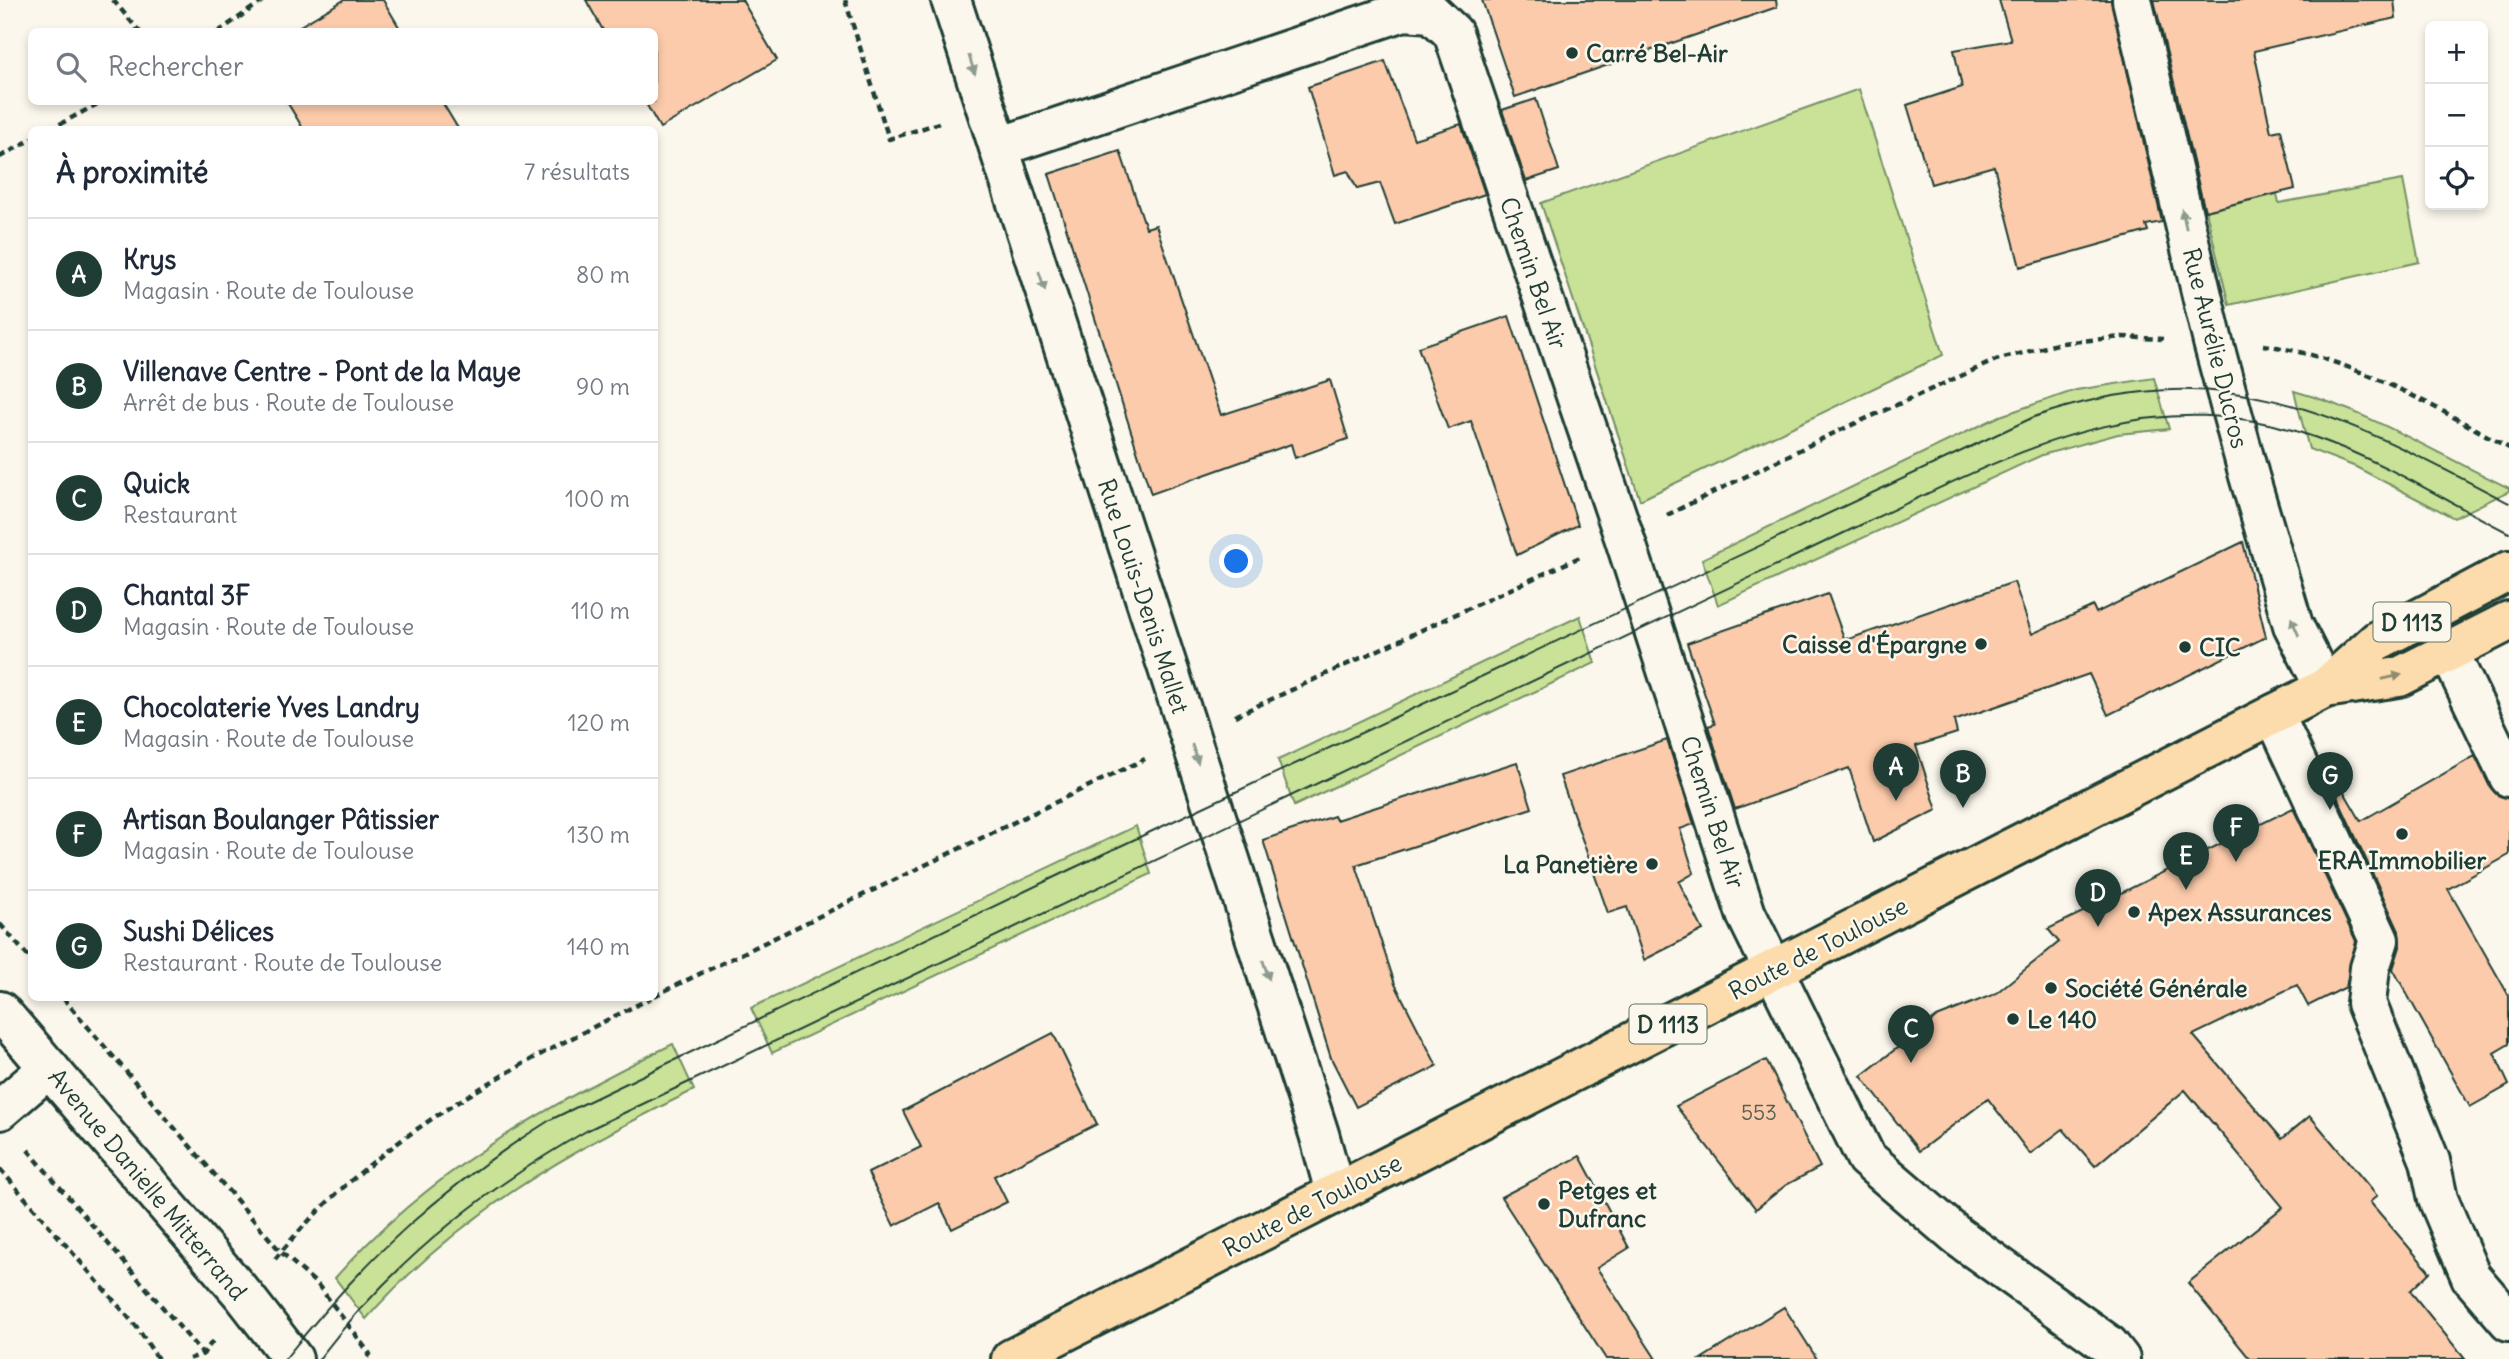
<!DOCTYPE html>
<html lang="fr">
<meta charset="utf-8">
<style>
body{margin:0;font-family:Delius,sans-serif;background:#f6f6f7;color:#1f2937}
.controls{position:absolute;right:21px;top:21px;display:grid;overflow:hidden;border-radius:10px;box-shadow:0 4px 10px #0003}
.controls button{width:63px;height:63px;display:grid;place-items:center;padding:0;border:0;border-bottom:2px solid #e0e1e3;background:#fff;color:#1f2937;font:35px sans-serif}
.you{position:absolute;left:1237px;top:562px;width:24px;height:24px;margin:-18px;border:5px solid #fff;border-radius:50%;background:#1a73e8;box-shadow:0 0 0 10px #1a73e833}
.badge{display:grid;place-items:center;width:46px;height:46px;border-radius:50%;background:#1f3d34;color:#fff;font-size:23px;font-weight:700}
.pin{position:absolute;translate:-50% -58px;filter:drop-shadow(0 2px 4px #0008)}
.pin::after{content:'';position:absolute;top:37px;width:24px;height:21px;background:inherit;clip-path:polygon(0 0,100% 0,50% 100%)}
.list{margin:0;padding:0;list-style:none}
h2{display:flex;justify-content:space-between;align-items:center;height:91px;margin:0;padding:0 28px;font-size:30px}
h2 small{font-size:23px;font-weight:400;color:#747a83}
.list li{display:grid;grid-template-columns:46px 1fr auto;gap:21px;align-items:center;box-sizing:border-box;height:112px;padding:0 28px;border-top:2px solid #e0e1e3}
.list b{display:block;font-size:26px;white-space:nowrap}
.list p{margin:0;font-size:23px;white-space:nowrap;color:#747a83}
.list em{font-size:23px;font-style:normal;color:#747a83}
.icon{flex:none;width:38px;height:38px;fill:none;stroke:currentColor;stroke-width:2;stroke-linecap:round;stroke-linejoin:round}
.map{position:relative;flex:none;width:2509px;height:1359px;overflow:hidden}
.search{position:absolute;background:#fff;box-shadow:0 4px 10px #0003;left:28px;top:28px;width:630px;height:77px;display:flex;align-items:center;gap:18px;box-sizing:border-box;padding:0 24px;border-radius:10px;color:#747a83;font-size:26px}
.panel{position:absolute;background:#fff;box-shadow:0 4px 10px #0003;left:28px;top:126px;width:630px;height:875px;border-radius:10px}
.map>svg:first-child{display:block}
.green{fill:#c9e298;stroke:#749066;stroke-width:2}
.building{fill:#fccbab;stroke:#1f3d34;stroke-width:2}
.lines{fill:none;stroke-linecap:round;stroke-linejoin:round}
.minor-casing{stroke:#1f3d34;stroke-width:44}
.major-casing{stroke:#1f3d34;stroke-width:44}
.path{stroke:#1f3d34;stroke-width:4.5;stroke-dasharray:7 5;stroke-linecap:butt}
.minor{stroke:#fbf7ec;stroke-width:38}
.major{stroke:#fcdcac;stroke-width:38}
.tram{stroke:#1f3d34;stroke-width:2}
.oneway{fill:#8d9a90}
.oneway2{fill:#8e8c70}
.poi-dot{fill:#1f3d34;stroke:#fbf7ec;stroke-width:2.5}
.labels{text-anchor:middle;dominant-baseline:central;stroke-width:5;stroke-linejoin:round;paint-order:stroke}
.number-label{font-size:21px;fill:#566052}
.shield{fill:#fbf7ec;stroke:#61756b;stroke-width:2}
.shield-label{font-size:23px;font-weight:bold;fill:#1f3d34}
.poi-label{font-size:24px;font-weight:bold;fill:#1f3d34;stroke:#fbf7ec;text-anchor:start}
.street-label{font-size:24px;fill:#1f3d34;stroke:#fbf7ec}
</style>
<div class="map">
<svg width="2509" height="1359" viewBox="0 0 2509 1359">
<rect width="100%" height="100%" fill="#fbf7ec"/>
<filter id="ink" filterUnits="userSpaceOnUse"><feTurbulence type="fractalNoise" baseFrequency=".0143" numOctaves="2"/><feDisplacementMap in="SourceGraphic" scale="14" xChannelSelector="R" yChannelSelector="G"/><feConvolveMatrix kernelMatrix="1 2 1 2 8 2 1 2 1" color-interpolation-filters="sRGB"/></filter>
<g filter="url(#ink)">
<!-- green -->
<g class="green">
<polygon points="1859,89 1943,355 1640,500 1541,203"/>
<polygon points="2403,180 2419,262 2229,305 2206,211 2277,194 2279,203"/>
<polygon points="2154,378 2169,429 2118,434 2042,455 1718,605 1702,559 2000,416 2076,390"/>
<path d="M 2294,391 C 2371,412 2437,454 2509,488 L 2509,491 L 2454,518 L 2356,467 L 2309,449 Z"/>
<polygon points="1580,616 1595,663 1294,806 1278,760"/>
<polygon points="1136,826 1151,874 772,1053 751,1008"/>
<path d="M 673,1044 L 694,1090 C 569,1151 460,1213 366,1319 L 335,1278 C 428,1172 547,1105 673,1044 Z"/>
</g>
<!-- building -->
<g class="building">
<polygon points="344,0 383,0 402,32 290,32"/>
<polygon points="586,0 742,0 777,60 660,128 645,102 654,102 654,32 604,32"/>
<polygon points="1482,0 1776,0 1777,7 1515,97"/>
<polygon points="1999,0 2111,0 2162,222 2146,225 2148,231 2020,267 1994,166 1931,184 1907,105 1962,87 1954,50 2011,40"/>
<polygon points="2154,0 2394,0 2396,18 2254,51 2271,132 2281,130 2295,189 2205,211"/>
<polygon points="1385,61 1414,139 1461,124 1485,194 1395,224 1380,183 1357,189 1348,171 1335,175 1308,87"/>
<polygon points="1536,99 1559,170 1526,181 1502,110"/>
<polygon points="287,102 442,102 459,130 304,130"/>
<polygon points="1120,151 1146,228 1156,225 1221,415 1330,380 1348,439 1295,458 1291,444 1151,494 1049,174"/>
<polygon points="1509,316 1578,525 1517,555 1471,421 1448,429 1418,347"/>
<polygon points="2243,542 2266,637 2108,715 2089,674 1954,721 1957,733 1916,746 1937,810 1873,842 1849,768 1735,809 1708,726 1715,724 1687,643 1828,594 1844,638 1849,639 2014,582 2032,634 2093,606 2096,613"/>
<polygon points="1667,740 1694,824 1680,829 1694,873 1679,882 1703,930 1644,960 1627,907 1608,913 1560,776"/>
<polygon points="2475,756 2490,787 2497,795 2509,799 2509,855 2448,889 2509,996 2509,1044 2494,1053 2509,1085 2470,1107 2393,969 2400,947 2399,931 2333,788 2340,785 2361,821"/>
<polygon points="1517,762 1532,808 1356,865 1395,984 1437,1066 1356,1107 1331,1058 1263,840 1334,816 1336,820"/>
<polygon points="2293,808 2356,941 2346,987 2308,1006 2297,985 2193,1035 2282,1139 2310,1116 2377,1196 2370,1202 2430,1272 2410,1291 2465,1359 2250,1359 2188,1283 2283,1207 2185,1090 2095,1166 2063,1129 2030,1154 1988,1099 1919,1151 1861,1076 1937,1017 1995,994 2059,942 2048,929"/>
<polygon points="1053,1033 1097,1124 994,1176 1007,1202 952,1229 939,1203 894,1226 868,1173 921,1147 903,1111"/>
<polygon points="1766,1060 1820,1167 1786,1185 1756,1209 1676,1106"/>
<polygon points="1580,1156 1629,1248 1597,1268 1656,1359 1606,1359 1501,1197"/>
<polygon points="1784,1307 1817,1359 1701,1359"/>
</g>
<g class="lines">
<defs>
<g id="minor">
<polyline points="951,0 1319,1134 1335,1192"/>
<polyline points="2132,0 2213,342 2249,476 2293,625 2325,688"/>
<polyline points="999,147 1404,11 1432,13 1453,33 1624,537 1746,914 1866,1158 1957,1236 2109,1345 2120,1359"/>
<polyline points="2449,652 2509,777"/>
<polyline points="2274,714 2379,940 2370,968 2366,1003 2430,1161 2438,1199 2471,1277 2509,1321"/>
<polyline points="0,1011 245,1297 293,1359"/>
<polyline points="0,1110 49,1068"/>
</g>
<g id="major">
<polyline points="2325,688 2399,677 2509,621"/>
<polyline points="1011,1359 2325,688 2377,641 2509,571"/>
</g>
</defs>
<!-- minor casing -->
<use href="#minor" class="minor-casing"/>
<!-- major casing -->
<use href="#major" class="major-casing"/>
<!-- path -->
<g class="path">
<polyline points="113,0 140,32"/>
<polyline points="845,0 889,139 939,123"/>
<polyline points="218,32 264,0"/>
<polyline points="49,130 101,102"/>
<polyline points="0,157 32,139"/>
<path d="M 2263,345 C 2351,357 2432,405 2509,448"/>
<polyline points="1667,515 1832,434 1996,360 2061,343 2122,337 2163,339"/>
<polyline points="1235,716 1580,557"/>
<polyline points="0,924 32,961"/>
<polyline points="654,996 1145,759"/>
<polyline points="63,998 281,1252 318,1285 370,1354 366,1359"/>
<polyline points="28,1150 207,1359"/>
<polyline points="0,1169 136,1326 158,1359"/>
<path d="M 275,1259 C 377,1134 511,1068 651,998"/>
<polyline points="189,1359 203,1354 215,1338"/>
</g>
<!-- minor -->
<use href="#minor" class="minor"/>
<!-- major -->
<use href="#major" class="major"/>
<!-- tram -->
<g class="tram">
<path d="M 285,1359 C 365,1258 441,1188 550,1120 L 1065,872 L 2034,417 C 2227,351 2341,415 2509,503"/>
<path d="M 319,1359 C 392,1263 484,1189 588,1130 L 1869,521 C 2015,453 2148,378 2314,437 C 2383,461 2444,500 2509,533"/>
</g>
</g>
<!-- one-way arrows -->
<defs><path id="oneway-solid" d="M-6-.8H1V-3.2L6.5 0L1 3.2V.8H-6Z" transform="scale(1.75)"/></defs>
<g class="oneway">
<use href="#oneway-solid" transform="translate(972 65) rotate(72)"/>
<use href="#oneway-solid" transform="translate(2184 219) rotate(-103)"/>
<use href="#oneway-solid" transform="translate(1042 281) rotate(72)"/>
<use href="#oneway-solid" transform="translate(2295 627) rotate(-113)"/>
<use href="#oneway-solid" transform="translate(1195 754) rotate(72)"/>
<use href="#oneway-solid" transform="translate(1266 970) rotate(72)"/>
</g>
<use class="oneway2" href="#oneway-solid" transform="translate(2392 677) rotate(-13)"/>
</g>
<!-- markers -->
<g class="poi-dot">
<circle cx="1572" cy="53" r="7"/>
<circle cx="1981" cy="644" r="7"/>
<circle cx="2185" cy="647" r="7"/>
<circle cx="2402" cy="834" r="7"/>
<circle cx="1652" cy="864" r="7"/>
<circle cx="2134" cy="912" r="7"/>
<circle cx="2051" cy="988" r="7"/>
<circle cx="2013" cy="1019" r="7"/>
<circle cx="1544" cy="1204" r="7"/>
</g>
<g class="labels">
<!-- number labels -->
<g class="number-label">
<text x="1759" y="1112">553</text>
</g>
<!-- shield labels -->
<g class="shield">
<rect x="2373.5" y="602.5" width="77" height="39" rx="5"/>
<rect x="1629.5" y="1004.5" width="77" height="39" rx="5"/>
</g>
<g class="shield-label">
<text x="2412" y="622">D 1113</text>
<text x="1668" y="1024">D 1113</text>
</g>
<!-- poi labels -->
<g class="poi-label">
<text x="1586" y="53">Carré Bel-Air</text>
<text x="1967" y="644" text-anchor="end">Caisse d'Épargne</text>
<text x="2199" y="647">CIC</text>
<text x="2402" y="860" text-anchor="middle">ERA Immobilier</text>
<text x="1638" y="864" text-anchor="end">La Panetière</text>
<text x="2148" y="912">Apex Assurances</text>
<text x="2065" y="988">Société Générale</text>
<text x="2027" y="1019">Le 140</text>
<text x="1558" y="1190">Petges et<tspan x="1558" dy="28">Dufranc</tspan></text>
</g>
<!-- street labels -->
<g class="street-label">
<text transform="translate(1534 273) rotate(71)">Chemin Bel Air</text>
<text transform="translate(2216 348) rotate(76)">Rue Aurélie Ducros</text>
<text transform="translate(1144 596) rotate(72)">Rue Louis-Denis Mallet</text>
<text transform="translate(1713 812) rotate(72)">Chemin Bel Air</text>
<text transform="translate(1818 948) rotate(-27)">Route de Toulouse</text>
<text transform="translate(148 1184) rotate(50)">Avenue Danielle Mitterrand</text>
<text transform="translate(1312 1205) rotate(-27)">Route de Toulouse</text>
</g>
</g>
</svg>
<div class="controls">
<button>+</button>
<button>−</button>
<button><svg class="icon" aria-label="locate" viewBox="0 0 24 24"><circle cx="12" cy="12" r="6"/><path d="M12 2v4M12 18v4M2 12h4M18 12h4"/></svg></button>
</div>
<div class="you"></div>
<div class="pin badge" style="left:1896px;top:801px">A</div>
<div class="pin badge" style="left:1963px;top:808px">B</div>
<div class="pin badge" style="left:1911px;top:1063px">C</div>
<div class="pin badge" style="left:2098px;top:927px">D</div>
<div class="pin badge" style="left:2186px;top:890px">E</div>
<div class="pin badge" style="left:2236px;top:862px">F</div>
<div class="pin badge" style="left:2330px;top:810px">G</div>
<div class="search"><svg class="icon" aria-label="search" viewBox="0 0 24 24"><circle cx="10" cy="10" r="6"/><path d="M15 15l6 6"/></svg>Rechercher</div>
<section class="panel">
<h2>À proximité<small>7 résultats</small></h2>
<ul class="list">
<li><span class="badge">A</span><div><b>Krys</b><p>Magasin · Route de Toulouse</p></div><em>80 m</em></li>
<li><span class="badge">B</span><div><b>Villenave Centre - Pont de la Maye</b><p>Arrêt de bus · Route de Toulouse</p></div><em>90 m</em></li>
<li><span class="badge">C</span><div><b>Quick</b><p>Restaurant</p></div><em>100 m</em></li>
<li><span class="badge">D</span><div><b>Chantal 3F</b><p>Magasin · Route de Toulouse</p></div><em>110 m</em></li>
<li><span class="badge">E</span><div><b>Chocolaterie Yves Landry</b><p>Magasin · Route de Toulouse</p></div><em>120 m</em></li>
<li><span class="badge">F</span><div><b>Artisan Boulanger Pâtissier</b><p>Magasin · Route de Toulouse</p></div><em>130 m</em></li>
<li><span class="badge">G</span><div><b>Sushi Délices</b><p>Restaurant · Route de Toulouse</p></div><em>140 m</em></li>
</ul>
</section>
</div>
